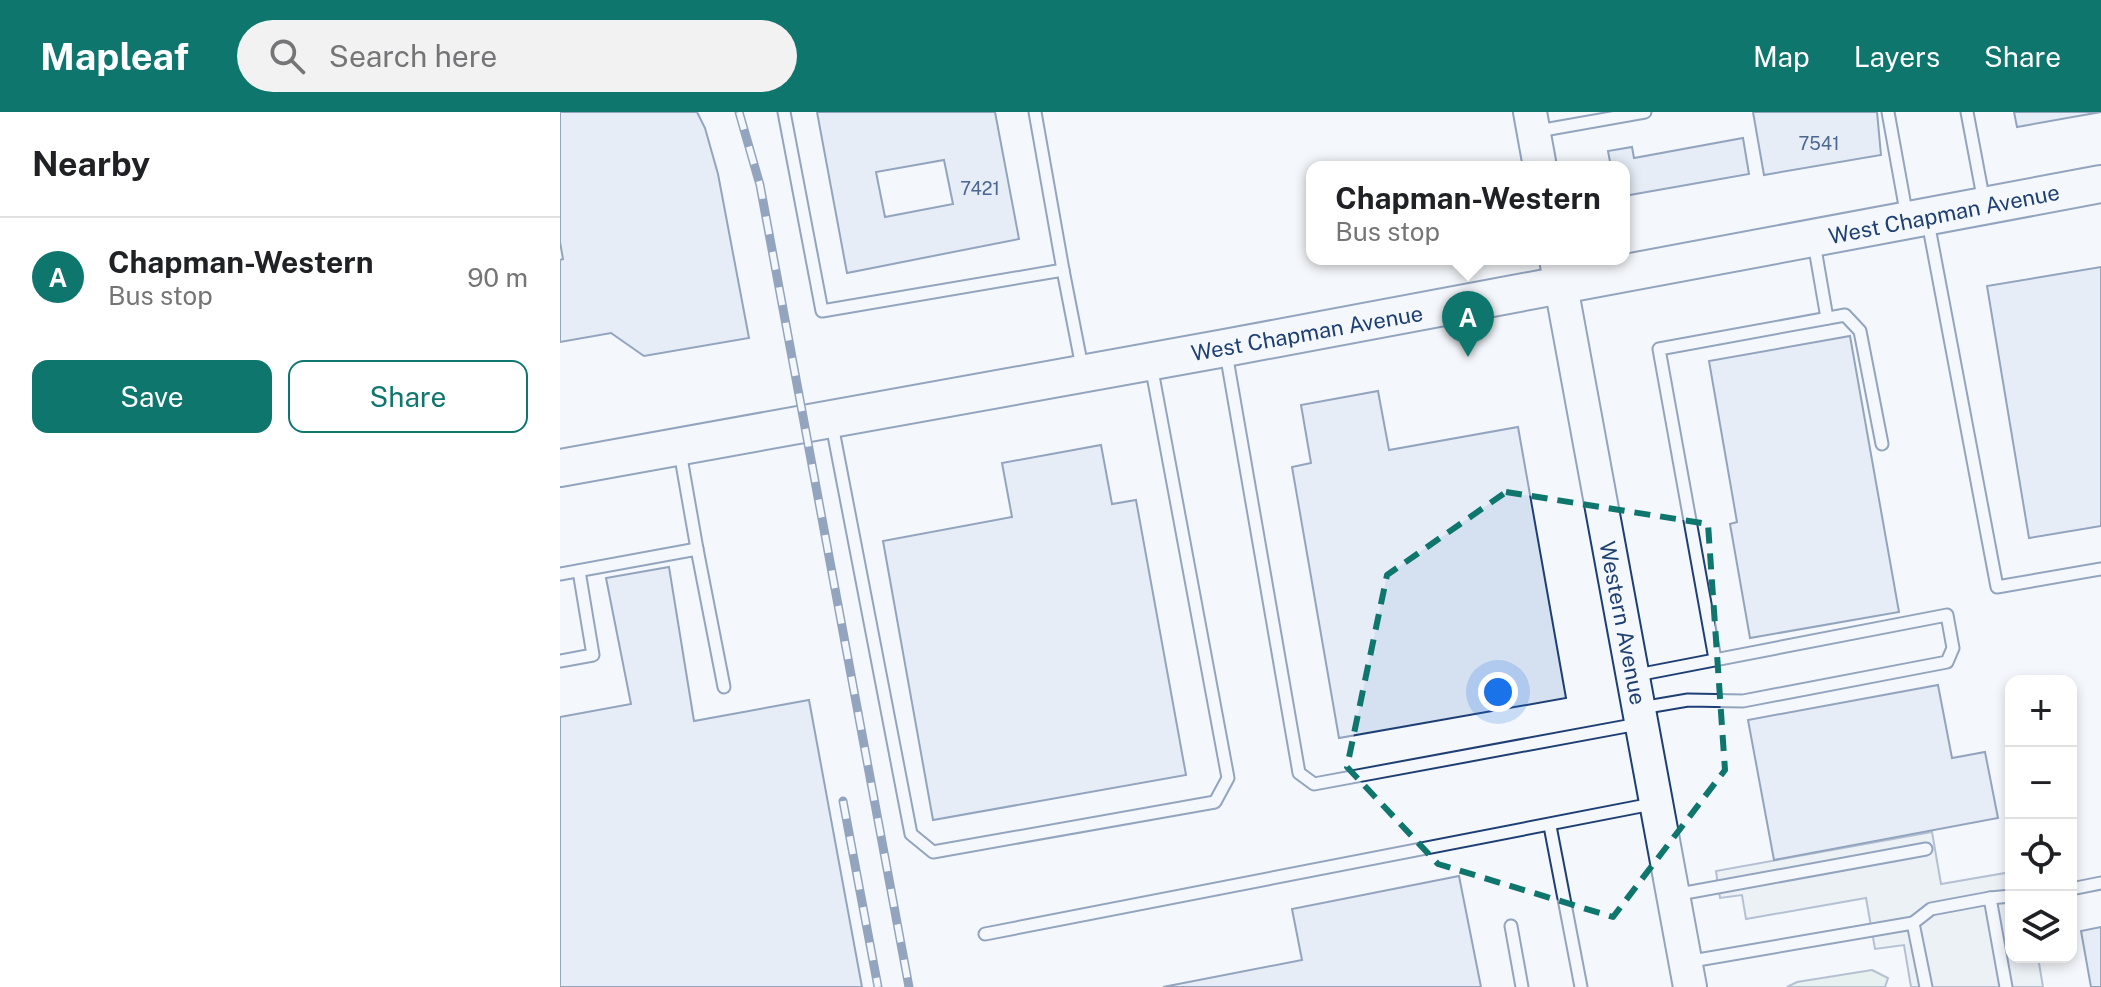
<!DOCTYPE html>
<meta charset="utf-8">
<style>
body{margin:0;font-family:"Public Sans",sans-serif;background:#f2f2f2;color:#202124}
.controls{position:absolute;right:24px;bottom:24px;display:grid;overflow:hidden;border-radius:16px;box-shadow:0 4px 12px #0003}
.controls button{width:72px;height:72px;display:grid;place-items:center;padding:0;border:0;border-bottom:2px solid #e0e0e0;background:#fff;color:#202124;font:40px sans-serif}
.you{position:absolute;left:938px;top:580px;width:28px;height:28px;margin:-20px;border:6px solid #fff;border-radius:50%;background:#1a73e8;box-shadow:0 0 0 12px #1a73e833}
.badge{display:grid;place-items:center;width:52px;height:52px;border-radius:50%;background:#0f766e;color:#fff;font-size:26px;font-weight:700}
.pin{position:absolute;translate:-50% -66px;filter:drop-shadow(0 2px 4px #0008)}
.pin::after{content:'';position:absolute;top:42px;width:28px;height:24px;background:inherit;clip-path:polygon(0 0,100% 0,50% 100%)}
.popup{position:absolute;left:746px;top:49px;width:324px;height:104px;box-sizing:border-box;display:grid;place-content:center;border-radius:16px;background:#fff;filter:drop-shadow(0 2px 6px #0005);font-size:26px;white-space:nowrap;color:#757577}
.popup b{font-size:30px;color:#202124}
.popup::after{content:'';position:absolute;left:50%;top:100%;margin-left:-16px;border:16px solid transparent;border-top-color:#fff}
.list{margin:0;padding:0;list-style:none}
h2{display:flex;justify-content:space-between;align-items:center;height:104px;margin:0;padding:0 32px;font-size:34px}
h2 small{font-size:26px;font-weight:400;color:#757577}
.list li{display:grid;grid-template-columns:52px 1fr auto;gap:24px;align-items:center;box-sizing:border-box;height:120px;padding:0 32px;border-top:2px solid #e0e0e0}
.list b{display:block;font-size:30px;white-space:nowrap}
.list p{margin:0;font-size:26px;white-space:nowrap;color:#757577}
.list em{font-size:26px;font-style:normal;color:#757577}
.actions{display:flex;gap:16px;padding:24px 32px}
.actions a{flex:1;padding:18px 0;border:2px solid #0f766e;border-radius:16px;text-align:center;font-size:28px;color:#0f766e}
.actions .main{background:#0f766e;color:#fff}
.icon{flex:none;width:44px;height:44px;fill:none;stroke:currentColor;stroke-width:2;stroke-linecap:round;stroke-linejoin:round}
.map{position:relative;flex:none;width:1541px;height:875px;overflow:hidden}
header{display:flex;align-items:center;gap:48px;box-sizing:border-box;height:112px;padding:0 40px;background:#0f766e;color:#fff}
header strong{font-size:38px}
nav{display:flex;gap:44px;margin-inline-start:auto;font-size:28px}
.search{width:560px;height:72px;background:#f2f2f2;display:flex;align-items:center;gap:20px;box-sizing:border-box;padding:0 28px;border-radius:44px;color:#757577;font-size:30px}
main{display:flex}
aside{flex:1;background:#fff}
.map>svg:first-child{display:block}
.green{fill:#d7e8df;stroke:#687fa3;stroke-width:2}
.parking{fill:#e3e8f0;stroke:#687fa3;stroke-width:2}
.building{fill:#d5e0f0;stroke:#1d3f73;stroke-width:2;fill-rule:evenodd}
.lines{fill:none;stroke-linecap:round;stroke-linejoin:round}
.lane-casing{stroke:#1d3f73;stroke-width:15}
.secondary-casing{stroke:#1d3f73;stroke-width:36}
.primary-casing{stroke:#1d3f73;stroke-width:40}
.lane{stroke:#f4f7fb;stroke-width:11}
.secondary{stroke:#f4f7fb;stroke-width:32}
.primary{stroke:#f4f7fb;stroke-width:36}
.rail-casing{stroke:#1d3f73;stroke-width:9}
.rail{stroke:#f4f7fb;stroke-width:6;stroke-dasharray:18;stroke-linecap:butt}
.marked{fill:none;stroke:#0f766e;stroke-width:6;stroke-dasharray:16 10;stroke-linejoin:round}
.labels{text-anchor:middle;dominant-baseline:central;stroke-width:6;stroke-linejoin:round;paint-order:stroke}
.number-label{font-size:18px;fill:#4b6792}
.street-label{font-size:22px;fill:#1d3f73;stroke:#f4f7fb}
</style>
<header>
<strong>Mapleaf</strong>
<div class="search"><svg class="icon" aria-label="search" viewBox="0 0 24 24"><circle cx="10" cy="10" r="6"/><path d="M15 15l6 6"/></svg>Search here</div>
<nav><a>Map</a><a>Layers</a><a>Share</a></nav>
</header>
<main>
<aside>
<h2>Nearby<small></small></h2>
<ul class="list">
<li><span class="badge">A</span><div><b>Chapman-Western</b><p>Bus stop</p></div><em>90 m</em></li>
</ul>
<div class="actions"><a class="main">Save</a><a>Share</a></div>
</aside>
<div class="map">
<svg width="1541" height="875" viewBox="0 0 1541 875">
<rect width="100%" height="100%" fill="#f4f7fb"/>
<!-- green -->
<polygon class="green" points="1312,858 1328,866 1325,875 1227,875 1237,870"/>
<!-- parking -->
<polygon class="parking" points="1372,720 1381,772 1451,760 1451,845 1478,845 1483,875 1351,875 1344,833 1315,837 1306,786 1186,807 1182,783 1160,786 1156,759"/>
<!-- building -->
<g class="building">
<polygon points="0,0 137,0 145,16 158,62 189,226 84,244 51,221 0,230 0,148 3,147 0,130"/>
<path d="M 257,0 L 435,0 L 459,127 L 287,161 ZM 384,48 L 393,92 L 325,105 L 316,60 Z"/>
<polygon points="1193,0 1317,0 1321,43 1204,63"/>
<polygon points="1454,0 1541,0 1457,15"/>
<polygon points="1183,26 1189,62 1064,84 1064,55 1051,55 1048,39 1072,35 1074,46"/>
<polygon points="1541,155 1541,414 1469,426 1427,174"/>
<polygon points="1290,224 1339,500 1190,526 1170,412 1177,410 1149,249"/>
<polygon points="818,279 829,338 958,315 1006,586 779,626 732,355 751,351 741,293"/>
<polygon points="541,333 552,392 576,388 626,663 373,708 323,429 452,405 442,351"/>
<polygon points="109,455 134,609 249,588 302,875 0,875 0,605 71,592 46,466"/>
<polygon points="1378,573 1392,646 1425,640 1438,706 1214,748 1188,608"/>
<polygon points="899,764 921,875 603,875 742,848 732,797"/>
<polygon points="1541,815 1541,875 1531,875 1521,819"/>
</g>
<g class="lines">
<defs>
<g id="lane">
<polyline points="224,0 262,199 503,158 475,0"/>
<polyline points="1328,0 1347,105"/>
<polyline points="1407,0 1424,90"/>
<polyline points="978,19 1085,0"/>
<polyline points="1368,110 1437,475 1541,457"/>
<polyline points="1254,131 1267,206"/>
<polyline points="503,158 522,255"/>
<polyline points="666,241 739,661 754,672 1078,612"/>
<polyline points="272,313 351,722 373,740 655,690 668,666 591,253"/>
<polyline points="137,437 164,575"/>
<polyline points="0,462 137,437 120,340"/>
<polyline points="1155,547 1099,237 1285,203 1300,219 1322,332"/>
<polyline points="0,549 33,543 19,459"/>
<polyline points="1077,563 1387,503 1393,536 1387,550 1183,589 1128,588 1081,596"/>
<polyline points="990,714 1021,875"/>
<polyline points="1511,777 1541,771"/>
<polyline points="1114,783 1366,737"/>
<polyline points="1430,786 1451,784"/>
<polyline points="951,814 962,875"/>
<polyline points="425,822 1092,692"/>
<polyline points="1126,850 1353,811"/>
<polyline points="1366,875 1353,811 1371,797 1430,786 1446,875"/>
</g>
<g id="secondary">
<polyline points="970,0 980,55"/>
<polyline points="996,147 1130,875"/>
</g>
<polyline id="primary" points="0,356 665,236 1541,72"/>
</defs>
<!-- lane casing -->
<use href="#lane" class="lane-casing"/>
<!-- secondary casing -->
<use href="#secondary" class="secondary-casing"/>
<!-- primary casing -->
<use href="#primary" class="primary-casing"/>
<!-- lane -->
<use href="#lane" class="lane"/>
<!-- secondary -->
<use href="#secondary" class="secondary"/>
<!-- primary -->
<use href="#primary" class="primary"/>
<defs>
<g id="rail">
<polyline points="179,0 200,73 349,875"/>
<polyline points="283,689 318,875"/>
</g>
</defs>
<!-- rail casing -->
<use href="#rail" class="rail-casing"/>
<!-- rail -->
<use href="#rail" class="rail"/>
</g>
<!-- marked area -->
<path d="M0 0H1541V875H0ZM 946,380 L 1148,412 L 1165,658 L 1053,805 L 878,752 L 787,655 L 827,463 Z" fill="#f4f7fb" fill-opacity=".55" fill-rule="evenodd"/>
<path class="marked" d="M 946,380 L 1148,412 L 1165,658 L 1053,805 L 878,752 L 787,655 L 827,463 Z"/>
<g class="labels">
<!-- number labels -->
<g class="number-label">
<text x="1259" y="31">7541</text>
<text x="420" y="76">7421</text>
</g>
<!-- street labels -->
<g class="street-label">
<text transform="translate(1384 102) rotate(-11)">West Chapman Avenue</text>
<text transform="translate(747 221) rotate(-10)">West Chapman Avenue</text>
<text transform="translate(1063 511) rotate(79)">Western Avenue</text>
</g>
</g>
</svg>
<div class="controls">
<button>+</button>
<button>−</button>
<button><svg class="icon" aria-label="locate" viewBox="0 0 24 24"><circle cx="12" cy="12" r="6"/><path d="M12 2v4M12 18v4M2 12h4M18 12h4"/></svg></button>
<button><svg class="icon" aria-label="layers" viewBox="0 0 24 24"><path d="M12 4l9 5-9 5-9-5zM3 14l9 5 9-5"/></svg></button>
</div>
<div class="you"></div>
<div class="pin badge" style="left:908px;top:245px">A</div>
<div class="popup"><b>Chapman-Western</b>Bus stop</div>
</div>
</main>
